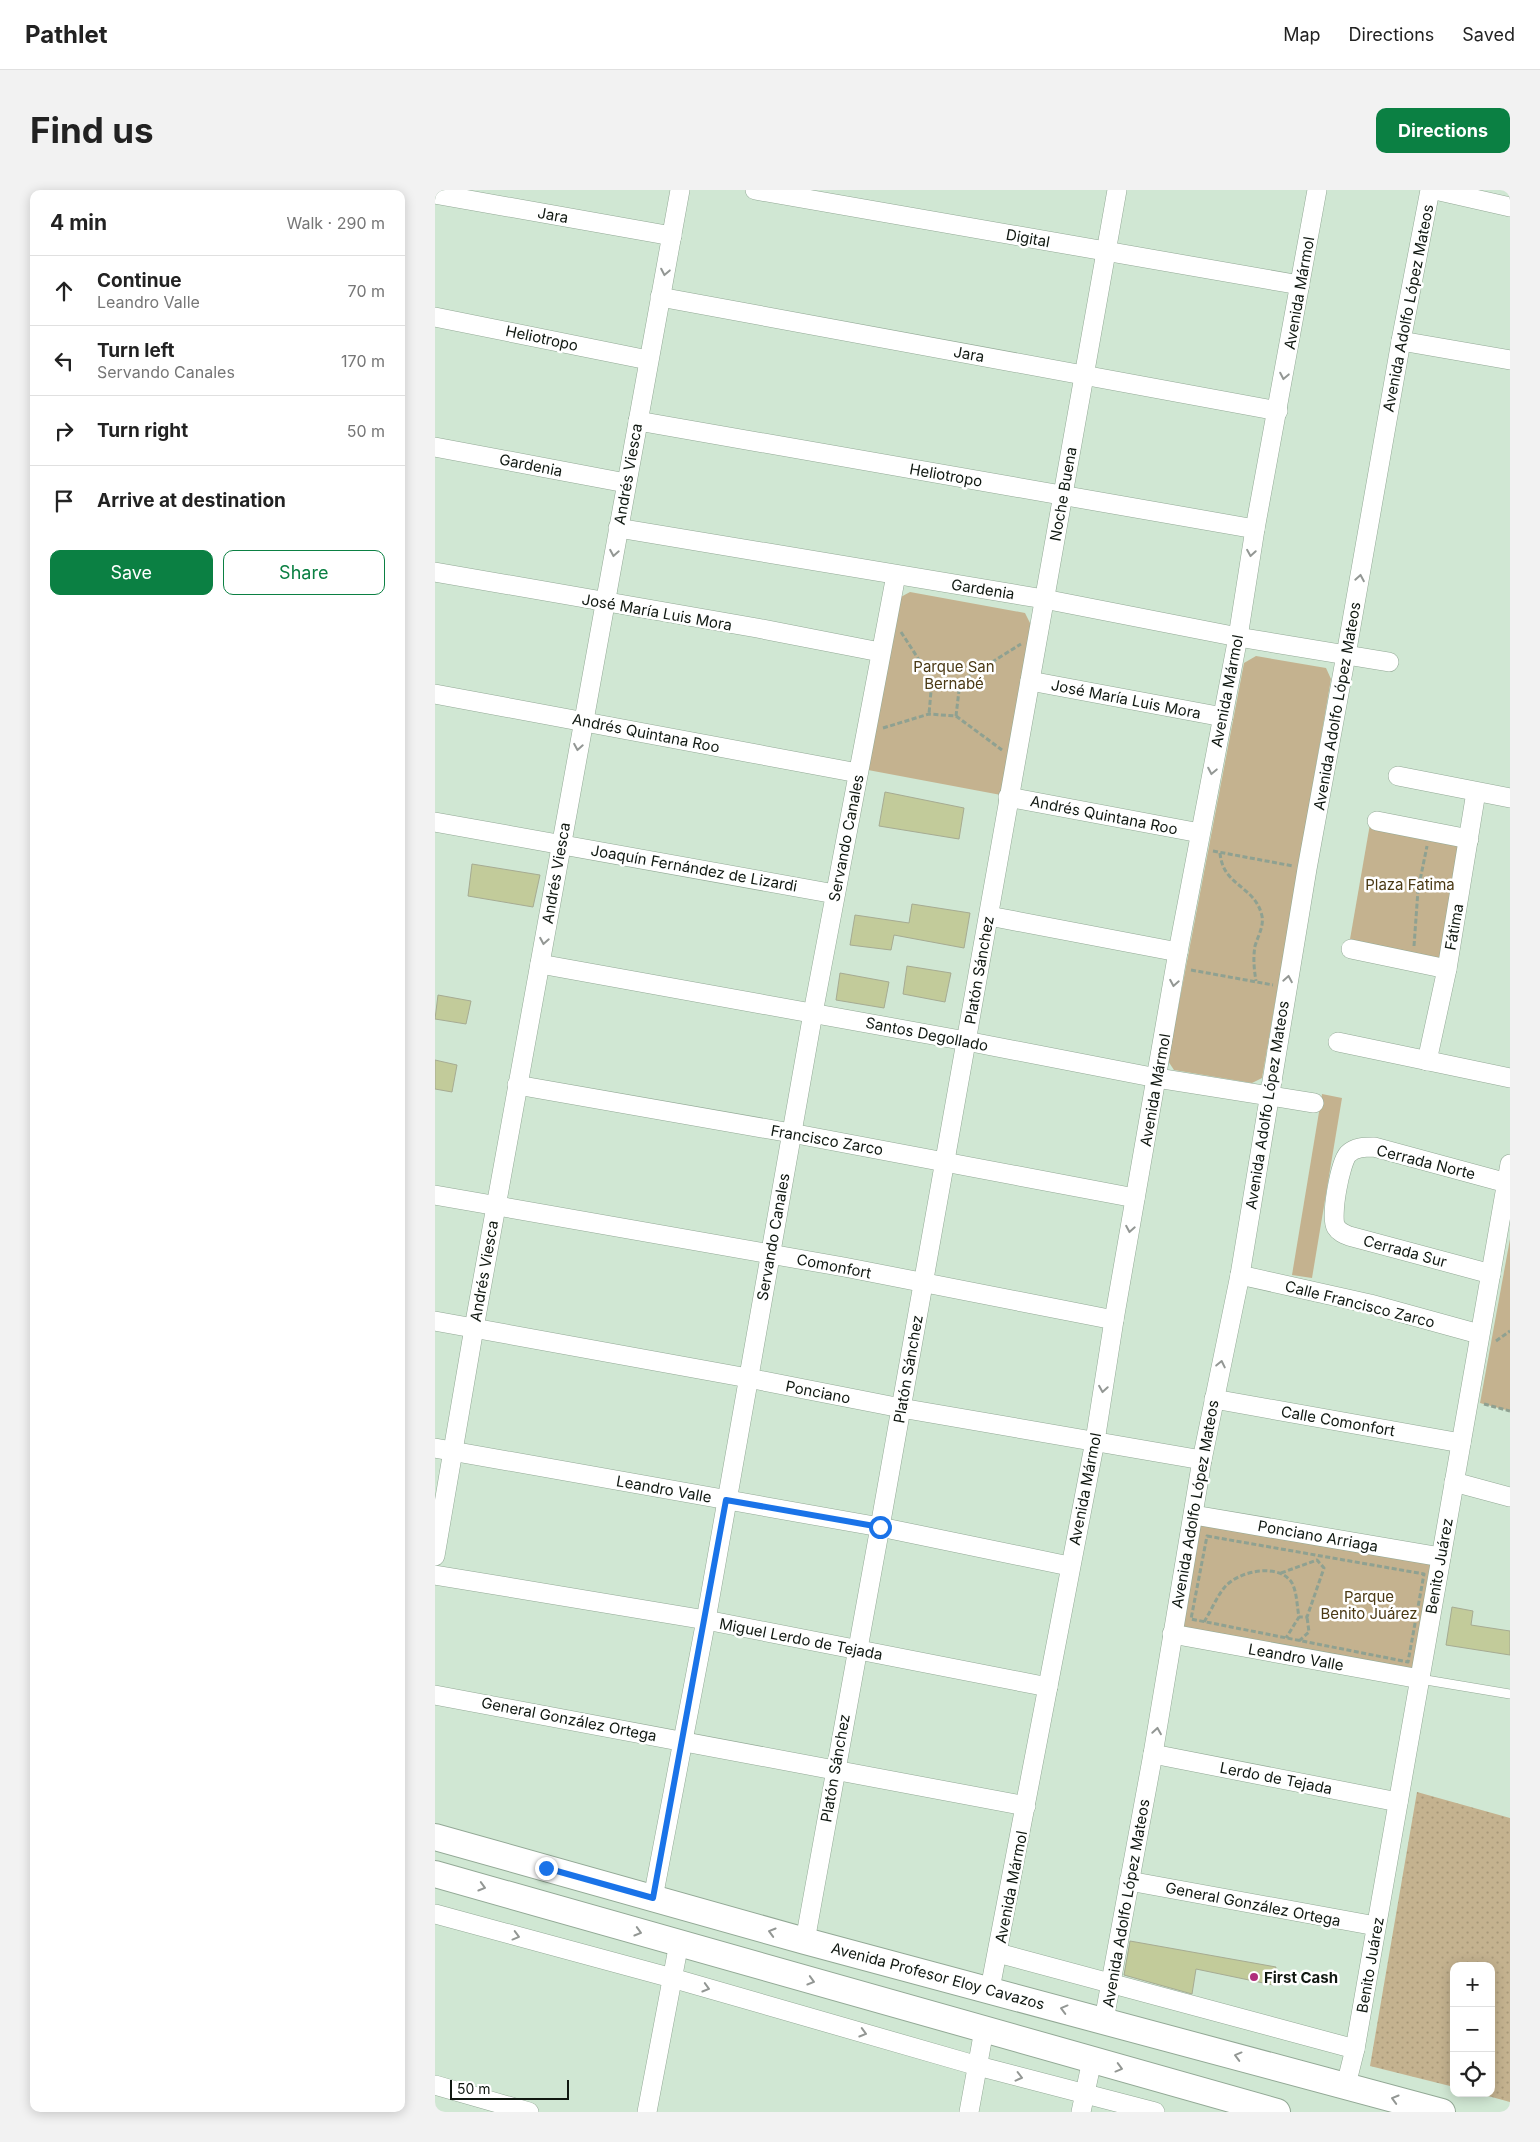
<!DOCTYPE html>
<meta charset="utf-8">
<style>
body{margin:0;font-family:Inter,sans-serif;background:#f2f2f2;color:#222}
.controls{position:absolute;right:15px;bottom:15px;display:grid;overflow:hidden;border-radius:10px;box-shadow:0 2px 12px #0003}
.controls button{width:45px;height:45px;display:grid;place-items:center;padding:0;border:0;border-bottom:1px solid #e0e0e0;background:#fff;color:#222;font:25px sans-serif}
.scale{position:absolute;left:15px;bottom:12px;width:119px;box-sizing:border-box;padding-left:5px;border:2px solid #101811;border-top:0;font-size:14px;line-height:18px;white-space:nowrap;color:#101811;-webkit-text-stroke:4px #fff;paint-order:stroke}
.stop{position:absolute;width:15px;height:15px;margin:-11px;border:4px solid #1a73e8;border-radius:50%;background:#fff}
.stop.end{background:#1a73e8;border-color:#fff;box-shadow:0 1px 5px #0008}
.list{margin:0;padding:0;list-style:none}
h2{display:flex;justify-content:space-between;align-items:center;height:65px;margin:0;padding:0 20px;font-size:21px}
h2 small{font-size:16px;font-weight:400;color:#767676}
.list li{display:grid;grid-template-columns:32px 1fr auto;gap:15px;align-items:center;box-sizing:border-box;height:70px;padding:0 20px;border-top:1px solid #e0e0e0}
.list b{display:block;font-size:19px;white-space:nowrap}
.list p{margin:0;font-size:16px;white-space:nowrap;color:#767676}
.list em{font-size:16px;font-style:normal;color:#767676}
.actions{display:flex;gap:10px;padding:15px 20px}
.actions a{flex:1;padding:11px 0;border:1px solid #0b8043;border-radius:10px;text-align:center;font-size:18px;color:#0b8043}
.actions .main{background:#0b8043;color:#fff}
.icon{flex:none;width:28px;height:28px;fill:none;stroke:currentColor;stroke-width:2;stroke-linecap:round;stroke-linejoin:round}
.map{position:relative;flex:none;width:1075px;height:1922px;overflow:hidden;border-radius:10px}
header{display:flex;align-items:center;gap:30px;box-sizing:border-box;height:70px;padding:0 25px;background:#fff;border-bottom:1px solid #e0e0e0}
header strong{font-size:24px}
nav{display:flex;gap:28px;margin-inline-start:auto;font-size:18px}
.intro{display:flex;align-items:center;justify-content:space-between;box-sizing:border-box;height:120px;padding:0 30px}
h1{margin:0;font-size:35px}
.button{padding:12px 22px;border-radius:10px;background:#0b8043;color:#fff;font-size:18px;font-weight:700}
main{display:flex;gap:30px;padding:0 30px}
aside{flex:1;background:#fff;border-radius:10px;box-shadow:0 2px 12px #0003}
.map>svg:first-child{display:block}
.grass{fill:url(#grass-dots)}
.park{fill:#c4b28f}
.building{fill:#c2cb9a;stroke:#a6ab92}
.lines{fill:none;stroke-linecap:round;stroke-linejoin:round}
.lane-casing{stroke:#92a895;stroke-width:10}
.street-casing{stroke:#92a895;stroke-width:20}
.secondary-casing{stroke:#92a895;stroke-width:28}
.path{stroke:#8fa191;stroke-width:3;stroke-dasharray:5 2.5;stroke-linecap:butt}
.lane{stroke:#fff;stroke-width:9}
.street{stroke:#fff;stroke-width:19}
.secondary{stroke:#fff;stroke-width:26}
.oneway{stroke:#939794}
.route{stroke:#1a73e8;stroke-width:6}
.poi-dot{fill:#af2f7b;stroke:#fff;stroke-width:2}
.labels{text-anchor:middle;dominant-baseline:central;stroke-width:5;stroke-linejoin:round;paint-order:stroke}
.street-label{font-size:15px;fill:#101811;stroke:#fff}
.park-label{font-size:15px;fill:#4a3914;stroke:#fff}
.poi-label{font-size:15px;font-weight:bold;fill:#101811;stroke:#fff;text-anchor:start}
</style>
<header>
<strong>Pathlet</strong>
<nav><a>Map</a><a>Directions</a><a>Saved</a></nav>
</header>
<div class="intro"><h1>Find us</h1><a class="button">Directions</a></div>
<main>
<aside>
<h2>4 min<small>Walk · 290 m</small></h2>
<ul class="list">
<li><svg class="icon" aria-label="ahead" viewBox="0 0 24 24"><path d="M12 20V5M6 11l6-6 6 6"/></svg><div><b>Continue</b><p>Leandro Valle</p></div><em>70 m</em></li>
<li><svg class="icon" aria-label="left" viewBox="0 0 24 24"><path d="M17 20v-9H6M10 6l-5 5 5 5"/></svg><div><b>Turn left</b><p>Servando Canales</p></div><em>170 m</em></li>
<li><svg class="icon" aria-label="right" viewBox="0 0 24 24"><path d="M7 20v-9h11M14 6l5 5-5 5"/></svg><div><b>Turn right</b></div><em>50 m</em></li>
<li><svg class="icon" aria-label="arrive" viewBox="0 0 24 24"><path d="M6 21V4h12l-3 4 3 4H6"/></svg><div><b>Arrive at destination</b></div></li>
</ul>
<div class="actions"><a class="main">Save</a><a>Share</a></div>
</aside>
<div class="map">
<svg width="1075" height="1922" viewBox="0 0 1075 1922">
<defs>
<pattern id="grass-dots" width="8" height="8" patternUnits="userSpaceOnUse" patternTransform="scale(1.25)"><rect width="8" height="8" fill="#c4b28f"/><path d="M2 2h.1M6 6h.1" fill="none" stroke="#a7987a" stroke-width="1.8" stroke-linecap="round"/></pattern>
</defs>
<rect width="100%" height="100%" fill="#d0e7d3"/>
<!-- grass -->
<polygon class="grass" points="982,1602 1075,1628 1075,1912 1042,1903 1056,1903 1056,1776 1019,1776 1019,1897 935,1876"/>
<!-- park -->
<g class="park">
<polygon points="475,402 590,423 596,435 566,605 433,580 464,408"/>
<polygon points="821,466 891,478 896,489 827,888 817,893 739,880 733,871 809,473"/>
<polygon points="935,634 1035,651 1011,774 914,755"/>
<polygon points="887,904 907,908 877,1088 857,1085"/>
<polygon points="1075,1049 1075,1221 1045,1213"/>
<polygon points="766,1328 1006,1367 981,1483 747,1437"/>
</g>
<!-- building -->
<g class="building">
<polygon points="450,602 529,618 524,649 444,636"/>
<polygon points="37,674 105,685 98,717 33,706"/>
<polygon points="477,714 535,723 529,758 459,745 456,760 415,755 420,725 474,733"/>
<polygon points="472,776 516,783 510,812 468,804"/>
<polygon points="405,783 454,792 449,818 401,810"/>
<polygon points="3,805 36,811 31,834 0,829"/>
<polygon points="0,870 22,875 17,902 0,899"/>
<polygon points="1017,1417 1038,1421 1036,1435 1075,1441 1075,1465 1011,1455"/>
<polygon points="695,1751 841,1777 838,1795 761,1779 757,1804 689,1785"/>
</g>
<g class="lines">
<defs>
<polyline id="lane" points="985,1489 1075,1504"/>
<g id="street">
<polyline points="320,0 865,95"/>
<polyline points="1000,0 1075,17"/>
<polyline points="0,4 237,46"/>
<polyline points="225,107 843,221"/>
<polyline points="0,127 213,170"/>
<polyline points="966,151 1075,170"/>
<polyline points="203,231 820,339"/>
<polyline points="0,257 191,293"/>
<polyline points="183,338 609,409 803,447 954,472"/>
<polyline points="0,382 322,438 445,462"/>
<polyline points="595,491 788,527"/>
<polyline points="0,504 423,583"/>
<polyline points="963,586 1075,608"/>
<polyline points="573,607 765,643"/>
<polyline points="942,631 1034,649"/>
<polyline points="0,632 400,704"/>
<polyline points="554,726 743,762"/>
<polyline points="916,759 1012,779"/>
<polyline points="105,774 531,851 722,888 879,913"/>
<polyline points="903,852 1075,888"/>
<polyline points="992,871 1012,779 1041,602"/>
<polyline points="82,895 356,943 700,1008"/>
<polyline points="0,1005 409,1077 679,1130"/>
<path d="M 1056,1084 L 914,1046 C 909,1044 904,1042 901,1037 C 895,1027 905,973 913,964 C 920,957 930,957 939,957 L 1072,993"/>
<polyline points="805,1085 935,1114 1044,1144"/>
<polyline points="0,1131 313,1188 466,1218 767,1270"/>
<polyline points="779,1209 1026,1253"/>
<polyline points="0,1258 445,1337 634,1376"/>
<polyline points="1019,1292 1075,1307"/>
<polyline points="759,1325 1006,1367"/>
<polyline points="0,1366 39,1138 245,0"/>
<polyline points="0,1385 271,1430 613,1497"/>
<polyline points="737,1444 985,1489"/>
<polyline points="0,1505 591,1616"/>
<polyline points="718,1564 963,1612"/>
<polyline points="694,1691 941,1736"/>
<polyline points="218,1708 271,1430 378,823 461,385"/>
<polyline points="0,1724 237,1788 543,1876 720,1922"/>
<polyline points="370,1751 445,1337 682,0"/>
<polyline points="563,1763 920,1859"/>
<polyline points="555,1799 660,1251 679,1130 743,762 803,447 820,339 882,0"/>
<polyline points="669,1830 718,1564 767,1270 805,1085 872,679 911,465 966,151 995,0"/>
<polyline points="0,1895 94,1922"/>
<polyline points="911,1895 920,1859 1075,974"/>
<polyline points="212,1922 244,1753"/>
<polyline points="534,1922 549,1840"/>
<polyline points="646,1922 657,1870"/>
</g>
<g id="secondary">
<polyline points="0,1647 370,1751 1007,1922"/>
<polyline points="0,1684 842,1922"/>
</g>
</defs>
<!-- lane casing -->
<use href="#lane" class="lane-casing"/>
<!-- street casing -->
<use href="#street" class="street-casing"/>
<!-- secondary casing -->
<use href="#secondary" class="secondary-casing"/>
<!-- path -->
<g class="path">
<polyline points="466,442 497,490"/>
<polyline points="525,492 586,454"/>
<polyline points="521,526 567,560"/>
<polyline points="448,538 494,524 521,526 525,492 497,490 494,524"/>
<polyline points="778,661 858,676"/>
<path d="M 785,663 C 788,697 820,695 827,726 C 829,736 823,746 820,756 C 818,768 819,779 821,791"/>
<polyline points="979,756 983,700 992,656"/>
<polyline points="756,780 838,795"/>
<polyline points="1061,1151 1075,1141"/>
<polyline points="1049,1214 1075,1221"/>
<polygon points="772,1346 989,1384 973,1472 756,1429"/>
<polyline points="846,1383 882,1370 889,1378 872,1427 864,1427"/>
<path d="M 769,1432 C 776,1421 781,1408 789,1398 C 802,1381 844,1372 857,1393 C 862,1402 862,1417 864,1427 L 851,1448"/>
<polyline points="864,1451 874,1442 872,1427"/>
</g>
<!-- lane -->
<use href="#lane" class="lane"/>
<!-- street -->
<use href="#street" class="street"/>
<!-- secondary -->
<use href="#secondary" class="secondary"/>
</g>
<!-- one-way arrows -->
<defs><path id="oneway-chevron" d="M-2-3.5L2.5 0L-2 3.5" fill="none" stroke-width="1.6" stroke-linecap="round" stroke-linejoin="round" transform="scale(1.25)"/></defs>
<g class="oneway">
<use href="#oneway-chevron" transform="translate(230 82) rotate(101)"/>
<use href="#oneway-chevron" transform="translate(849 186) rotate(101)"/>
<use href="#oneway-chevron" transform="translate(179 363) rotate(100)"/>
<use href="#oneway-chevron" transform="translate(816 363) rotate(99)"/>
<use href="#oneway-chevron" transform="translate(925 388) rotate(-80)"/>
<use href="#oneway-chevron" transform="translate(143 557) rotate(100)"/>
<use href="#oneway-chevron" transform="translate(777 581) rotate(101)"/>
<use href="#oneway-chevron" transform="translate(109 751) rotate(100)"/>
<use href="#oneway-chevron" transform="translate(853 789) rotate(-80)"/>
<use href="#oneway-chevron" transform="translate(739 793) rotate(100)"/>
<use href="#oneway-chevron" transform="translate(695 1039) rotate(100)"/>
<use href="#oneway-chevron" transform="translate(786 1174) rotate(-78)"/>
<use href="#oneway-chevron" transform="translate(668 1199) rotate(99)"/>
<use href="#oneway-chevron" transform="translate(722 1541) rotate(-81)"/>
<use href="#oneway-chevron" transform="translate(47 1697) rotate(16)"/>
<use href="#oneway-chevron" transform="translate(203 1742) rotate(16)"/>
<use href="#oneway-chevron" transform="translate(337 1742) rotate(-164)"/>
<use href="#oneway-chevron" transform="translate(81 1746) rotate(15)"/>
<use href="#oneway-chevron" transform="translate(376 1791) rotate(16)"/>
<use href="#oneway-chevron" transform="translate(271 1798) rotate(16)"/>
<use href="#oneway-chevron" transform="translate(629 1819) rotate(-165)"/>
<use href="#oneway-chevron" transform="translate(428 1843) rotate(16)"/>
<use href="#oneway-chevron" transform="translate(803 1866) rotate(-165)"/>
<use href="#oneway-chevron" transform="translate(684 1878) rotate(15)"/>
<use href="#oneway-chevron" transform="translate(584 1887) rotate(14)"/>
<use href="#oneway-chevron" transform="translate(960 1909) rotate(-164)"/>
</g>
<g class="lines">
<!-- route -->
<polyline class="route" points="111,1678 218,1708 291,1310 445,1337"/>
</g>
<!-- markers -->
<circle class="poi-dot" cx="819" cy="1787" r="5"/>
<g class="labels">
<!-- street labels -->
<g class="street-label">
<text transform="translate(118 25) rotate(10)">Jara</text>
<text transform="translate(593 48) rotate(10)">Digital</text>
<text transform="translate(864 103) rotate(-80)">Avenida Mármol</text>
<text transform="translate(973 118) rotate(-79)">Avenida Adolfo López Mateos</text>
<text transform="translate(107 148) rotate(12)">Heliotropo</text>
<text transform="translate(534 164) rotate(10)">Jara</text>
<text transform="translate(96 275) rotate(11)">Gardenia</text>
<text transform="translate(193 284) rotate(-80)">Andrés Viesca</text>
<text transform="translate(511 285) rotate(10)">Heliotropo</text>
<text transform="translate(628 304) rotate(-80)">Noche Buena</text>
<text transform="translate(548 399) rotate(9)">Gardenia</text>
<text transform="translate(222 422) rotate(10)">José María Luis Mora</text>
<text transform="translate(792 501) rotate(-79)">Avenida Mármol</text>
<text transform="translate(691 509) rotate(11)">José María Luis Mora</text>
<text transform="translate(902 516) rotate(-80)">Avenida Adolfo López Mateos</text>
<text transform="translate(211 543) rotate(11)">Andrés Quintana Roo</text>
<text transform="translate(669 625) rotate(11)">Andrés Quintana Roo</text>
<text transform="translate(411 648) rotate(-79)">Servando Canales</text>
<text transform="translate(259 678) rotate(10)">Joaquín Fernández de Lizardi</text>
<text transform="translate(121 683) rotate(-80)">Andrés Viesca</text>
<text transform="translate(1019 737) rotate(-80)">Fátima</text>
<text transform="translate(544 780) rotate(-80)">Platón Sánchez</text>
<text transform="translate(492 844) rotate(11)">Santos Degollado</text>
<text transform="translate(720 900) rotate(-80)">Avenida Mármol</text>
<text transform="translate(832 915) rotate(-81)">Avenida Adolfo López Mateos</text>
<text transform="translate(392 950) rotate(10)">Francisco Zarco</text>
<text transform="translate(991 972) rotate(14)">Cerrada Norte</text>
<text transform="translate(338 1047) rotate(-80)">Servando Canales</text>
<text transform="translate(970 1061) rotate(15)">Cerrada Sur</text>
<text transform="translate(399 1076) rotate(11)">Comonfort</text>
<text transform="translate(49 1081) rotate(-80)">Andrés Viesca</text>
<text transform="translate(925 1114) rotate(14)">Calle Francisco Zarco</text>
<text transform="translate(473 1179) rotate(-80)">Platón Sánchez</text>
<text transform="translate(383 1202) rotate(11)">Ponciano</text>
<text transform="translate(903 1231) rotate(10)">Calle Comonfort</text>
<text transform="translate(229 1299) rotate(10)">Leandro Valle</text>
<text transform="translate(650 1299) rotate(-79)">Avenida Mármol</text>
<text transform="translate(760 1314) rotate(-80)">Avenida Adolfo López Mateos</text>
<text transform="translate(883 1346) rotate(10)">Ponciano Arriaga</text>
<text transform="translate(1004 1376) rotate(-80)">Benito Juárez</text>
<text transform="translate(366 1449) rotate(11)">Miguel Lerdo de Tejada</text>
<text transform="translate(861 1467) rotate(10)">Leandro Valle</text>
<text transform="translate(134 1529) rotate(11)">General González Ortega</text>
<text transform="translate(400 1578) rotate(-80)">Platón Sánchez</text>
<text transform="translate(841 1588) rotate(11)">Lerdo de Tejada</text>
<text transform="translate(576 1697) rotate(-79)">Avenida Mármol</text>
<text transform="translate(691 1713) rotate(-80)">Avenida Adolfo López Mateos</text>
<text transform="translate(818 1714) rotate(11)">General González Ortega</text>
<text transform="translate(935 1775) rotate(-80)">Benito Juárez</text>
<text transform="translate(503 1786) rotate(15)">Avenida Profesor Eloy Cavazos</text>
</g>
<!-- park labels -->
<g class="park-label">
<text x="519" y="476">Parque San<tspan x="519" dy="17">Bernabé</tspan></text>
<text x="975" y="694">Plaza Fatima</text>
<text x="934" y="1406">Parque<tspan x="934" dy="17">Benito Juárez</tspan></text>
</g>
<!-- poi labels -->
<g class="poi-label">
<text x="829" y="1787">First Cash</text>
</g>
</g>
</svg>
<div class="controls">
<button>+</button>
<button>−</button>
<button><svg class="icon" aria-label="locate" viewBox="0 0 24 24"><circle cx="12" cy="12" r="6"/><path d="M12 2v4M12 18v4M2 12h4M18 12h4"/></svg></button>
</div>
<div class="scale">50 m</div>
<div class="stop" style="left:445px;top:1337px"></div>
<div class="stop end" style="left:111px;top:1678px"></div>
</div>
</main>
